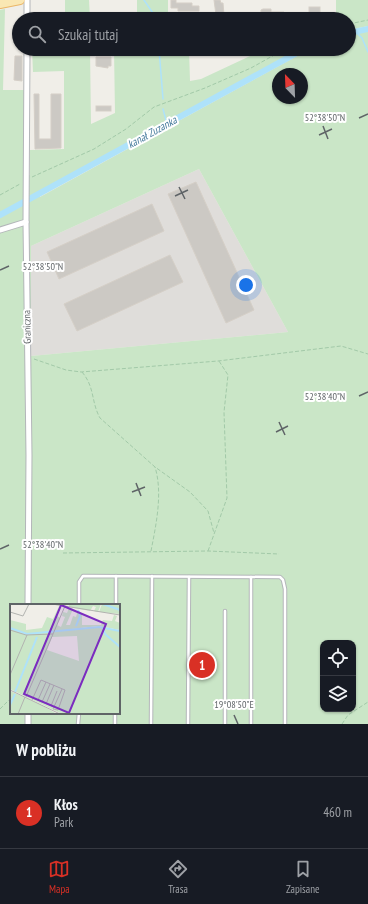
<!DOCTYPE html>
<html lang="pl">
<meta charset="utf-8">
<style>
body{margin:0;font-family:"PT Sans Narrow",sans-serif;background:#20242c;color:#f1f3f6}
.controls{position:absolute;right:12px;bottom:12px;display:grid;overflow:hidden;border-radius:8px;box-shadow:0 1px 3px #0004}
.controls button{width:36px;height:36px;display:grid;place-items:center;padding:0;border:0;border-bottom:1px solid #363941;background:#171b24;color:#f1f3f6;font:20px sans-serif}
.compass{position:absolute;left:272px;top:68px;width:36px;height:36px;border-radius:50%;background:#171b24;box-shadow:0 1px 3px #0004;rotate:337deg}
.you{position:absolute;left:246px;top:285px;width:14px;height:14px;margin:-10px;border:3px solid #fff;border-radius:50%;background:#1a73e8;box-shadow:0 0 0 6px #1a73e833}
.badge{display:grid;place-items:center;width:26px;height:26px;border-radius:50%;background:#d93025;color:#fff;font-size:13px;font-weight:700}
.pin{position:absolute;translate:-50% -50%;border:2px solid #fff;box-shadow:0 1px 4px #0006}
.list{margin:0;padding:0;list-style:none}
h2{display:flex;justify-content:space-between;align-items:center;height:52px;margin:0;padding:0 16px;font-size:17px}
h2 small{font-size:13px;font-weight:400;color:#9ea1a6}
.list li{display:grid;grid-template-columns:26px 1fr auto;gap:12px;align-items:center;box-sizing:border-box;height:72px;padding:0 16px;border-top:1px solid #363941}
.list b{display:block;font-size:15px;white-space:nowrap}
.list p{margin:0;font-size:13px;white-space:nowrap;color:#9ea1a6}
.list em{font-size:13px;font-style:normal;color:#9ea1a6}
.icon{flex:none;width:22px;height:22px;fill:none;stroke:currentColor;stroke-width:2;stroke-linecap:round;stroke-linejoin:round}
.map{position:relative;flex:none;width:368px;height:724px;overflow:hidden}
.search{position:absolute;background:#171b24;box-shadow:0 1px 3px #0004;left:12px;right:12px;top:12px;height:44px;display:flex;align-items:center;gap:10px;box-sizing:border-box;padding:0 14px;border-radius:22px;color:#9ea1a6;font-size:15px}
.sheet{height:124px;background:#171b24}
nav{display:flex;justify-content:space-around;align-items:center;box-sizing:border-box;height:56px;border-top:1px solid #363941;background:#171b24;font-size:11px;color:#9ea1a6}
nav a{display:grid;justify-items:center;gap:2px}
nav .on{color:#d93025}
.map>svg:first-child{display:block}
.industrial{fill:#dfddda}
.green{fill:#cae6c7;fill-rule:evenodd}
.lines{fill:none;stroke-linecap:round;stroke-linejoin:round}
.stream{stroke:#aee2fa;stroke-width:1.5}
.canal{stroke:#aee2fa;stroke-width:6}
.building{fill:#ccc9c4;stroke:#d5cfc7}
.service-casing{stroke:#b3b6b9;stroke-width:4.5}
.minor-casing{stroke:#b3b6b9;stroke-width:7}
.primary-casing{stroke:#eab668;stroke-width:10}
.path{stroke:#a2c9a8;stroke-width:1;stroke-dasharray:4 2;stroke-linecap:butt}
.service{stroke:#fff;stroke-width:2.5}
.minor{stroke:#fff;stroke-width:5}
.primary{stroke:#fae7b3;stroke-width:8}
.ticks{fill:none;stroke:#5f6467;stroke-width:1.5}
.labels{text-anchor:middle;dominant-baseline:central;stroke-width:4;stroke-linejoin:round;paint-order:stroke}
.street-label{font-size:10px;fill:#5f6467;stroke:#fff}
.water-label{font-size:11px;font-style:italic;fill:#44799b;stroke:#fff}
.inset-river{fill:none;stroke:#aee2fa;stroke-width:2}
.inset-road{fill:none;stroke:#b2b3b0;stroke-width:1}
.view{fill:#7b2cbf;fill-opacity:0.15;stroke:#7b2cbf;stroke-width:2}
.inset-edge{fill:none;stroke:#5f6467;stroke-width:2}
.ticks-label{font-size:10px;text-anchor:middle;fill:#5f6467;stroke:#fff;stroke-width:4;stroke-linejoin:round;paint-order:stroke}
</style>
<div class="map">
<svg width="368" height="724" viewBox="0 0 368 724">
<rect width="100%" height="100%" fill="#f0eee8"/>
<!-- industrial -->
<polygon class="industrial" points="199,169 288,332 31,356 31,246"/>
<!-- green -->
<g class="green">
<polygon points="65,0 89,0 90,19 65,19"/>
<rect x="137" y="0" width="31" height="19"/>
<polygon points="336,0 368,0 368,26 349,30 349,19 328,19 336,17"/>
<path d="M 5,9 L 3,90 L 25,90 L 24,177 L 30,175 L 30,150 L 64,149 L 64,71 L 33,72 L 32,49 L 90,49 L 91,124 L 115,113 L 114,49 L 189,49 L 190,81 L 201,79 L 265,49 L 300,49 L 39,192 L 40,197 L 308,50 L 349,49 L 349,35 L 368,31 L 368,724 L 0,724 L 0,10 ZM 278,74 L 302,74 L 302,98 L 278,98 ZM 199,169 L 288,332 L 31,356 L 31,246 ZM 11,605 L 119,605 L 119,713 L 11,713 ZM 323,643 L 353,643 L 353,709 L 323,709 Z"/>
</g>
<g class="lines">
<!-- stream -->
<g class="stream">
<polyline points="144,0 157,19"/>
<polyline points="356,32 362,38 368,52"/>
<polyline points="159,49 163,99"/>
<polyline points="163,109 167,124"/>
</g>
<!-- canal -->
<g class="canal">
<polyline points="349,33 368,29"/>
<polyline points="0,215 304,49"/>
</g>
</g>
<!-- building -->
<g class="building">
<polygon points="171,0 176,0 176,3 192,3 192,6 199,6 199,11 178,11 178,8 171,8"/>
<polygon points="214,0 220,0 221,3 223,3 224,15 216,15"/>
<rect x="309" y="7" width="11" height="9"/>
<polygon points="263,9 271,9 271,12 284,12 284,19 261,19 261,10"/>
<polygon points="15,56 22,56 22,81 14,80"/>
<polygon points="96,57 111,57 111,66 108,66 108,68 96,66"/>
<polygon points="34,94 39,94 39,139 51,139 51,94 61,94 61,148 35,149"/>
<rect x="96" y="106" width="15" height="5"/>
<polygon points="196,182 254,310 226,323 168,194"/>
<polygon points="152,204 164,231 59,279 47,252"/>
<polygon points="170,255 183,282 77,331 64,304"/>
</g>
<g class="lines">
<defs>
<g id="service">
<polyline points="79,605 79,582 83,576 280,577 283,580 285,589 285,724"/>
<polyline points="116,605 116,576"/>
<polyline points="225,611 225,724"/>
<polyline points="115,713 115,724"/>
<polyline points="78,724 79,713"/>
<polyline points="151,724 152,576"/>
<polyline points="188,724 189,577"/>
<polyline points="251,724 251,577"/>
</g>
<g id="minor">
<polyline points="27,19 27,0"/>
<polyline points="27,49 26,222 29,455 28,605"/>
<polyline points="0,230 26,222"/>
<polyline points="28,724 28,713"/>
</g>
<polyline id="primary" points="0,4 20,0"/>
</defs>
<!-- service casing -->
<use href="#service" class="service-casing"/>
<!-- minor casing -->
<use href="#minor" class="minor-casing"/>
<!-- primary casing -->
<use href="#primary" class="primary-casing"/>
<!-- path -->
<g class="path">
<polyline points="349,24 368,20"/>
<polyline points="32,177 94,149 126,129 154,107 205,88 251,68 285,49"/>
<polyline points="0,195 20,184"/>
<polyline points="34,359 66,370 81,372 218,361 341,346 368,354"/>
<path d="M 82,372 C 95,387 91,402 100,418 L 155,467 L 190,492 L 208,511 L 214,533"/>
<path d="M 151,551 C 156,525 163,493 155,467"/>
<polyline points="208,551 227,498 224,412 228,375 219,361"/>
<polyline points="63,553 208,551 279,554"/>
<polyline points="0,709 11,698"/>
<polyline points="342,724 348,715 368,702"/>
</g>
<!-- service -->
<use href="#service" class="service"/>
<!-- minor -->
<use href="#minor" class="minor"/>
<!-- primary -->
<use href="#primary" class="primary"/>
</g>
<!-- ticks -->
<path class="ticks" d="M 359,118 L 368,114M 323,126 L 328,139M 319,135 L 332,129M 179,187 L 185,199M 175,196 L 188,190M 0,270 L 9,266M 359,396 L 368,392M 279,422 L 285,435M 276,432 L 288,426M 136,483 L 141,496M 132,492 L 145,487M 0,549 L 9,545M 234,715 L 238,724"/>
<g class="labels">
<!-- street labels -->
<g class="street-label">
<text transform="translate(27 327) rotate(-91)">Graniczna</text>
</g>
<!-- water labels -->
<g class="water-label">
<text transform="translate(152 132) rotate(-29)">kanał Zuzanka</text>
</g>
</g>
<!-- overview -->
<g transform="translate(10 604)">
<rect width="110" height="110" fill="#f0eee8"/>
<path d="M 59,0 L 91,0 L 88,8 L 84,7 L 86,3 L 83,2 L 80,7 L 59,3 ZM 92,0 L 110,0 L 110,10 L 89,8 ZM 49,2 L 51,3 L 47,12 L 50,14 L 47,21 L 51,23 L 55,13 L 52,12 L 53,8 L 57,9 L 59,4 L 63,5 L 56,21 L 60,21 L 63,12 L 66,13 L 68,6 L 72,10 L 72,21 L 91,21 L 93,16 L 102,17 L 104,11 L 107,12 L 105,17 L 110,19 L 110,26 L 89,22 L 61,25 L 90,23 L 110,27 L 110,110 L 52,110 L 0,85 L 0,16 L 16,20 L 16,26 L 32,24 L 37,13 L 43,15 ZM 67,32 L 69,57 L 37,46 L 42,33 ZM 0,87 L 28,99 L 47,110 L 0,110 Z" fill="#cae6c7" fill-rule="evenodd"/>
<path class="inset-river" d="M 93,0 L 110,6M 66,22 L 70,12 L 68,6M 0,24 L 17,30 L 89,23 L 110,27M 93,24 L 95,30 L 110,43M 5,88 L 27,33M 0,101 L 5,90"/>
<path class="inset-road" d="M 42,0 L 110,11M 0,8 L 13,12 L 19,0M 0,26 L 16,31 L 43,30M 0,71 L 17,31M 0,86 L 50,110M 16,93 L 55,2M 23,94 L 44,103M 22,96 L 31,76 L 55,86 L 48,106 L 43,105M 28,96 L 36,78M 32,98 L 40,80M 36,100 L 44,81M 41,102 L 47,87M 43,105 L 52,85M 8,110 L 15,93"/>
<path class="view" d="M 51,1 L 96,20 L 59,109 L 14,90 Z"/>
<rect width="110" height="110" class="inset-edge"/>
</g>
<g class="ticks-label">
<text x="325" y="121">52°38'50"N</text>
<text x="43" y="270">52°38'50"N</text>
<text x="325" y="400">52°38'40"N</text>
<text x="43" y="548">52°38'40"N</text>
<text x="234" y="708">19°08'50"E</text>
</g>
</svg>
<div class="controls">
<button><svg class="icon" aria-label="locate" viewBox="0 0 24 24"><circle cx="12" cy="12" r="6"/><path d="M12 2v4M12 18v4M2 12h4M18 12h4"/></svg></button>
<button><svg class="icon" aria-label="layers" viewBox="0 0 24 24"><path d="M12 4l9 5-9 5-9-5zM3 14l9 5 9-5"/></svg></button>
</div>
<svg class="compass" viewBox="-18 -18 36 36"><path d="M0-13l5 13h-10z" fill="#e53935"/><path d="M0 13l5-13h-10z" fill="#9ea1a6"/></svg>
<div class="you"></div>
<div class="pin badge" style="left:202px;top:665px">1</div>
<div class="search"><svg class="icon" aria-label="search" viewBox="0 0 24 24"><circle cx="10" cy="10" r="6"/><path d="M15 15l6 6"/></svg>Szukaj tutaj</div>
</div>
<section class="sheet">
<h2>W pobliżu<small></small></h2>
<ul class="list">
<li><span class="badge">1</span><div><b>Kłos</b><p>Park</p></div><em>460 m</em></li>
</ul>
</section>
<nav>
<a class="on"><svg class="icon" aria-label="map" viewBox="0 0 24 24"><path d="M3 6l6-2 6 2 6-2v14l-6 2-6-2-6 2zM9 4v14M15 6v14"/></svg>Mapa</a>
<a><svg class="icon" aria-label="directions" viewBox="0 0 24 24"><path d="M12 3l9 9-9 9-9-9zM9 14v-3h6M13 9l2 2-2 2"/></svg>Trasa</a>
<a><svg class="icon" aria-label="saved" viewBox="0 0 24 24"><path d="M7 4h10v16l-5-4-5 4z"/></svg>Zapisane</a>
</nav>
